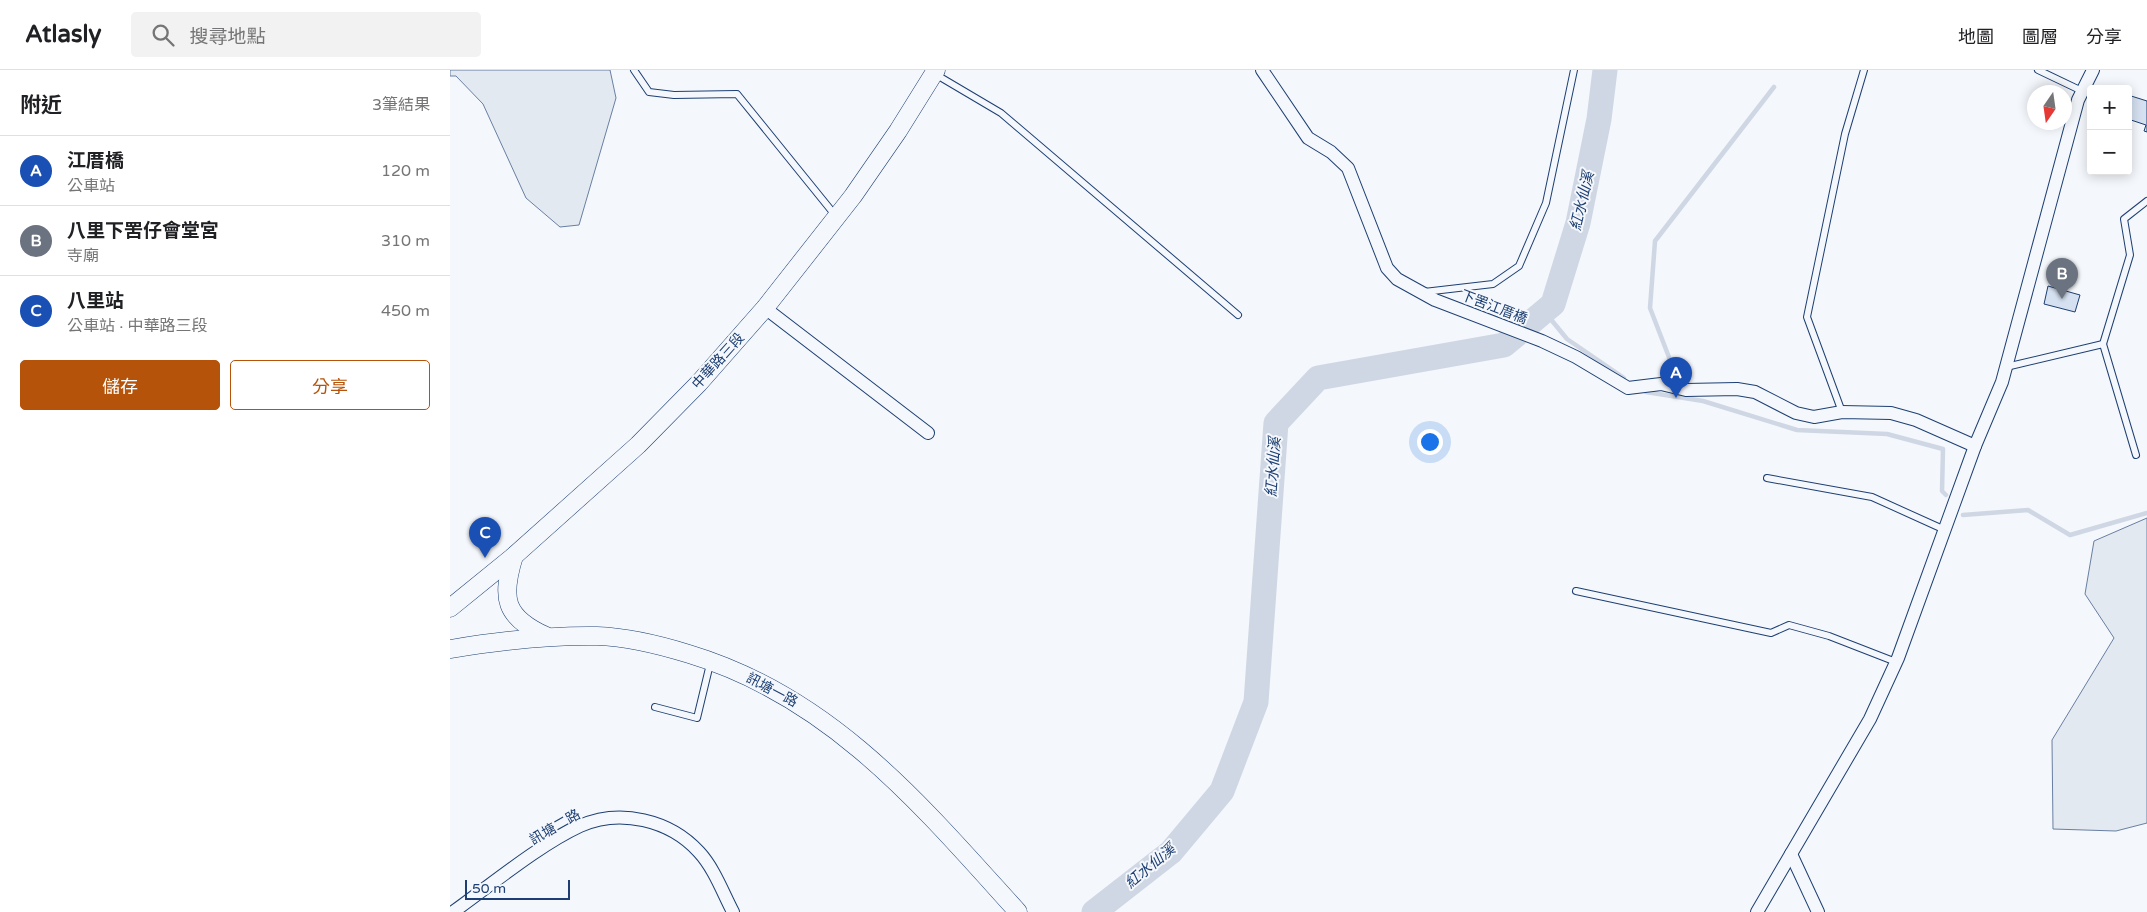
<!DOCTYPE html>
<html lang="zh-TW">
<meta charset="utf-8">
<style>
body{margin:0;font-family:"Varela Round","Noto Sans TC",sans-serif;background:#f2f2f2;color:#202124}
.controls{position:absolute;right:15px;top:15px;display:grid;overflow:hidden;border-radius:5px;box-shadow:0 2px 12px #0003}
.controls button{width:45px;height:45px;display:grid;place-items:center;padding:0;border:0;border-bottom:1px solid #e0e0e0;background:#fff;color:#202124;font:25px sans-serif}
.compass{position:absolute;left:1577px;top:15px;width:45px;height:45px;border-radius:50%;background:#fff;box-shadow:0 2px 12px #0003;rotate:193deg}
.scale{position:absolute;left:15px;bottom:12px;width:105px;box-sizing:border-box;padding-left:5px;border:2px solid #1d3f73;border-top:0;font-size:14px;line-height:18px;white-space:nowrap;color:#1d3f73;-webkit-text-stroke:4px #f4f7fb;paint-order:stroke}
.you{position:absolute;left:979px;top:371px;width:18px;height:18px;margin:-12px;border:4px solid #fff;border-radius:50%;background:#1a73e8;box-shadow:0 0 0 8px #1a73e833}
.badge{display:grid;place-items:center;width:32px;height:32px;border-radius:50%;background:#b45309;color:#fff;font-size:16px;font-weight:700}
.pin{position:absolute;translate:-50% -41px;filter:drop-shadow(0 1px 2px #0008)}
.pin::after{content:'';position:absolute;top:26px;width:18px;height:15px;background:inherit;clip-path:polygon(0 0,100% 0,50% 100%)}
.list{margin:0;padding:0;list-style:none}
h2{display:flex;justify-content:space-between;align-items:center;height:65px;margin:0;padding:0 20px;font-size:21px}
h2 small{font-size:16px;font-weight:400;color:#757577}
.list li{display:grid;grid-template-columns:32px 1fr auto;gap:15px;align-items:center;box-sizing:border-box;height:70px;padding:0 20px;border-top:1px solid #e0e0e0}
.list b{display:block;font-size:19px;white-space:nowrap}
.list p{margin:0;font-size:16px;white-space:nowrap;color:#757577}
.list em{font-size:16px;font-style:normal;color:#757577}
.actions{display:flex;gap:10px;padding:15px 20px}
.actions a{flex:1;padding:11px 0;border:1px solid #b45309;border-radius:5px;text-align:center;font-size:18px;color:#b45309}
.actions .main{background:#b45309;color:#fff}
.icon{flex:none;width:28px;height:28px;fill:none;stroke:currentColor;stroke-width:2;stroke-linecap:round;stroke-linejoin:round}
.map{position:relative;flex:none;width:1697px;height:842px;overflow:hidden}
header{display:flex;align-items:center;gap:30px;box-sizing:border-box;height:70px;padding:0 25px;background:#fff;border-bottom:1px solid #e0e0e0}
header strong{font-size:24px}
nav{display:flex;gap:28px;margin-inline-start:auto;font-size:18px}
.search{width:350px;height:45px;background:#f2f2f2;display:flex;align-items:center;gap:12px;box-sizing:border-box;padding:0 18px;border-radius:5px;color:#757577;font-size:19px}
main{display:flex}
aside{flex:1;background:#fff}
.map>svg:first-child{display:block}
.green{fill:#e3e9f0;stroke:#687fa3}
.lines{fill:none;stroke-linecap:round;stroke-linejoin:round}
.stream{stroke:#cfd7e4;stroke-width:4.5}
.river{stroke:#cfd7e4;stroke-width:25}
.building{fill:#d5e0f0;stroke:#1d3f73}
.lane-casing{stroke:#1d3f73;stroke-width:8}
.street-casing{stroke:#1d3f73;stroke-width:14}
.secondary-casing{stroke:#1d3f73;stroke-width:19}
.lane{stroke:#f4f7fb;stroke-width:6}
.street{stroke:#f4f7fb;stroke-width:12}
.secondary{stroke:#f4f7fb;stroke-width:18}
.labels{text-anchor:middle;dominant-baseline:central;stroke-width:4;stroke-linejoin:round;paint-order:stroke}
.street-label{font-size:14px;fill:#1d3f73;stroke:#f4f7fb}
.water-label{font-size:15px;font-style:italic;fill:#1d3f73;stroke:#f4f7fb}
</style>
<header>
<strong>Atlasly</strong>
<div class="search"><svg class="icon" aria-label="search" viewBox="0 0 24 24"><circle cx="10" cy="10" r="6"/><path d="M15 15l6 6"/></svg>搜尋地點</div>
<nav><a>地圖</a><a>圖層</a><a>分享</a></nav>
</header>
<main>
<aside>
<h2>附近<small>3筆結果</small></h2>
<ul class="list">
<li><span class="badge" style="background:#1a4fb4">A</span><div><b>江厝橋</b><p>公車站</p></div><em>120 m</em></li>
<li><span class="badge" style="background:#6b7280">B</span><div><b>八里下罟仔會堂宮</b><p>寺廟</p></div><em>310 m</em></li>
<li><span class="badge" style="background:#1a4fb4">C</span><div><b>八里站</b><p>公車站 · 中華路三段</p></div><em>450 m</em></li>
</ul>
<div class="actions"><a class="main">儲存</a><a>分享</a></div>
</aside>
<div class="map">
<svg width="1697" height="842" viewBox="0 0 1697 842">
<rect width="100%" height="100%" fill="#f4f7fb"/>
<!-- green -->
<g class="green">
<polygon points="0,0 160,0 166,28 129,155 110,157 76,128 33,34 6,6 0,6"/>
<polygon points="1697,448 1697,753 1666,761 1603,759 1602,670 1664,568 1635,524 1644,471"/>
</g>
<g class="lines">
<!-- stream -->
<g class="stream">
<polyline points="1094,241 1117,269 1174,308"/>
<polyline points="1222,304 1222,295 1200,238 1205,171 1324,17"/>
<polyline points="1196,322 1253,331 1347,360 1437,364 1493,379 1492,421 1496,425"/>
<polyline points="1513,445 1578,440 1620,465 1697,443"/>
</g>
<!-- river -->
<polyline class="river" points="644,842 721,782 772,721 806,632 826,353 868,308 1054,275 1103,234 1128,153 1149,49 1155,0"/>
</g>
<!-- building -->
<g class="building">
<polygon points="1678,25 1697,31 1697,62 1694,61 1696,55 1678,49"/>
<polygon points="1598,216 1630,225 1625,242 1594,234"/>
</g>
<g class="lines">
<defs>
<g id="lane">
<polyline points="184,0 199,22 224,25 287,24 385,145"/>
<polyline points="1588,0 1632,21"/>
<polyline points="485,4 551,43 788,245"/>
<polyline points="974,222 1043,214 1069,196 1096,133 1124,0"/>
<polyline points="1653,274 1680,185 1674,149 1697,131"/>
<polyline points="1556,297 1653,274 1686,385"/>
<polyline points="1392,342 1357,247 1395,64 1414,0"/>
<polyline points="1317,408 1422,427 1495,460"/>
<polyline points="1126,521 1321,563 1339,555 1379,566 1446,592"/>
<polyline points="205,637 247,648 260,594"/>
</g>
<g id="street">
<polyline points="812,0 858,68 881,82 898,98 937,198 947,209 985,230 1092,271 1126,287 1178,318 1211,314 1236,320 1287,319 1305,322 1346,343 1364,347 1392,342 1441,343 1466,350 1525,376"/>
<polyline points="315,238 478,363"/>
<polyline points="1341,784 1368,842"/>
<path d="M 3,842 C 41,815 89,775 130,756 C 170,738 220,750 249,782 C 264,798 273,823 283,842"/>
<polyline points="1307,842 1420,649 1448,588 1525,376 1552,312 1628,30 1643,0"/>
</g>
<g id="secondary">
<path d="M 64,486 C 51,528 54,547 96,566"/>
<polyline points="0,538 64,486 188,375 249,313 315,238 403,126 448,61 486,0"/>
<path d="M 0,579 C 49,571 97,565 147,566 C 177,567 210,575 239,584 C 382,627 472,736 568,842"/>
</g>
</defs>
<!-- lane casing -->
<use href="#lane" class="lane-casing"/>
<!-- street casing -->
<use href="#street" class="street-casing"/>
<!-- secondary casing -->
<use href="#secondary" class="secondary-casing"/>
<!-- lane -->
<use href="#lane" class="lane"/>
<!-- street -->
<use href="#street" class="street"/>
<!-- secondary -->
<use href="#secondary" class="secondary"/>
</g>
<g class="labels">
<!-- street labels -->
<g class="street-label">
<text transform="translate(1044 237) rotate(21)">下罟江厝橋</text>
<text transform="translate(268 291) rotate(-48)">中華路三段</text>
<text transform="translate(322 620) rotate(28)">訊塘一路</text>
<text transform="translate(105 757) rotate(-30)">訊塘二路</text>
</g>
<!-- water labels -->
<g class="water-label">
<text transform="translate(1132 131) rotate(-77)">紅水仙溪</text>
<text transform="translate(823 397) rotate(-86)">紅水仙溪</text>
<text transform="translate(700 796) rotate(-40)">紅水仙溪</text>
</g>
</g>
</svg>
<div class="controls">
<button>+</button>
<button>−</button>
</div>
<svg class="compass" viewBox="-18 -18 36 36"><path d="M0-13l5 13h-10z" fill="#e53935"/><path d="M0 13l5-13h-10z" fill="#757577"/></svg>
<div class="scale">50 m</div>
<div class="you"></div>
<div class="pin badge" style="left:1226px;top:328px;background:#1a4fb4">A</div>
<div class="pin badge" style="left:1612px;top:229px;background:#6b7280">B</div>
<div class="pin badge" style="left:35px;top:488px;background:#1a4fb4">C</div>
</div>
</main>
